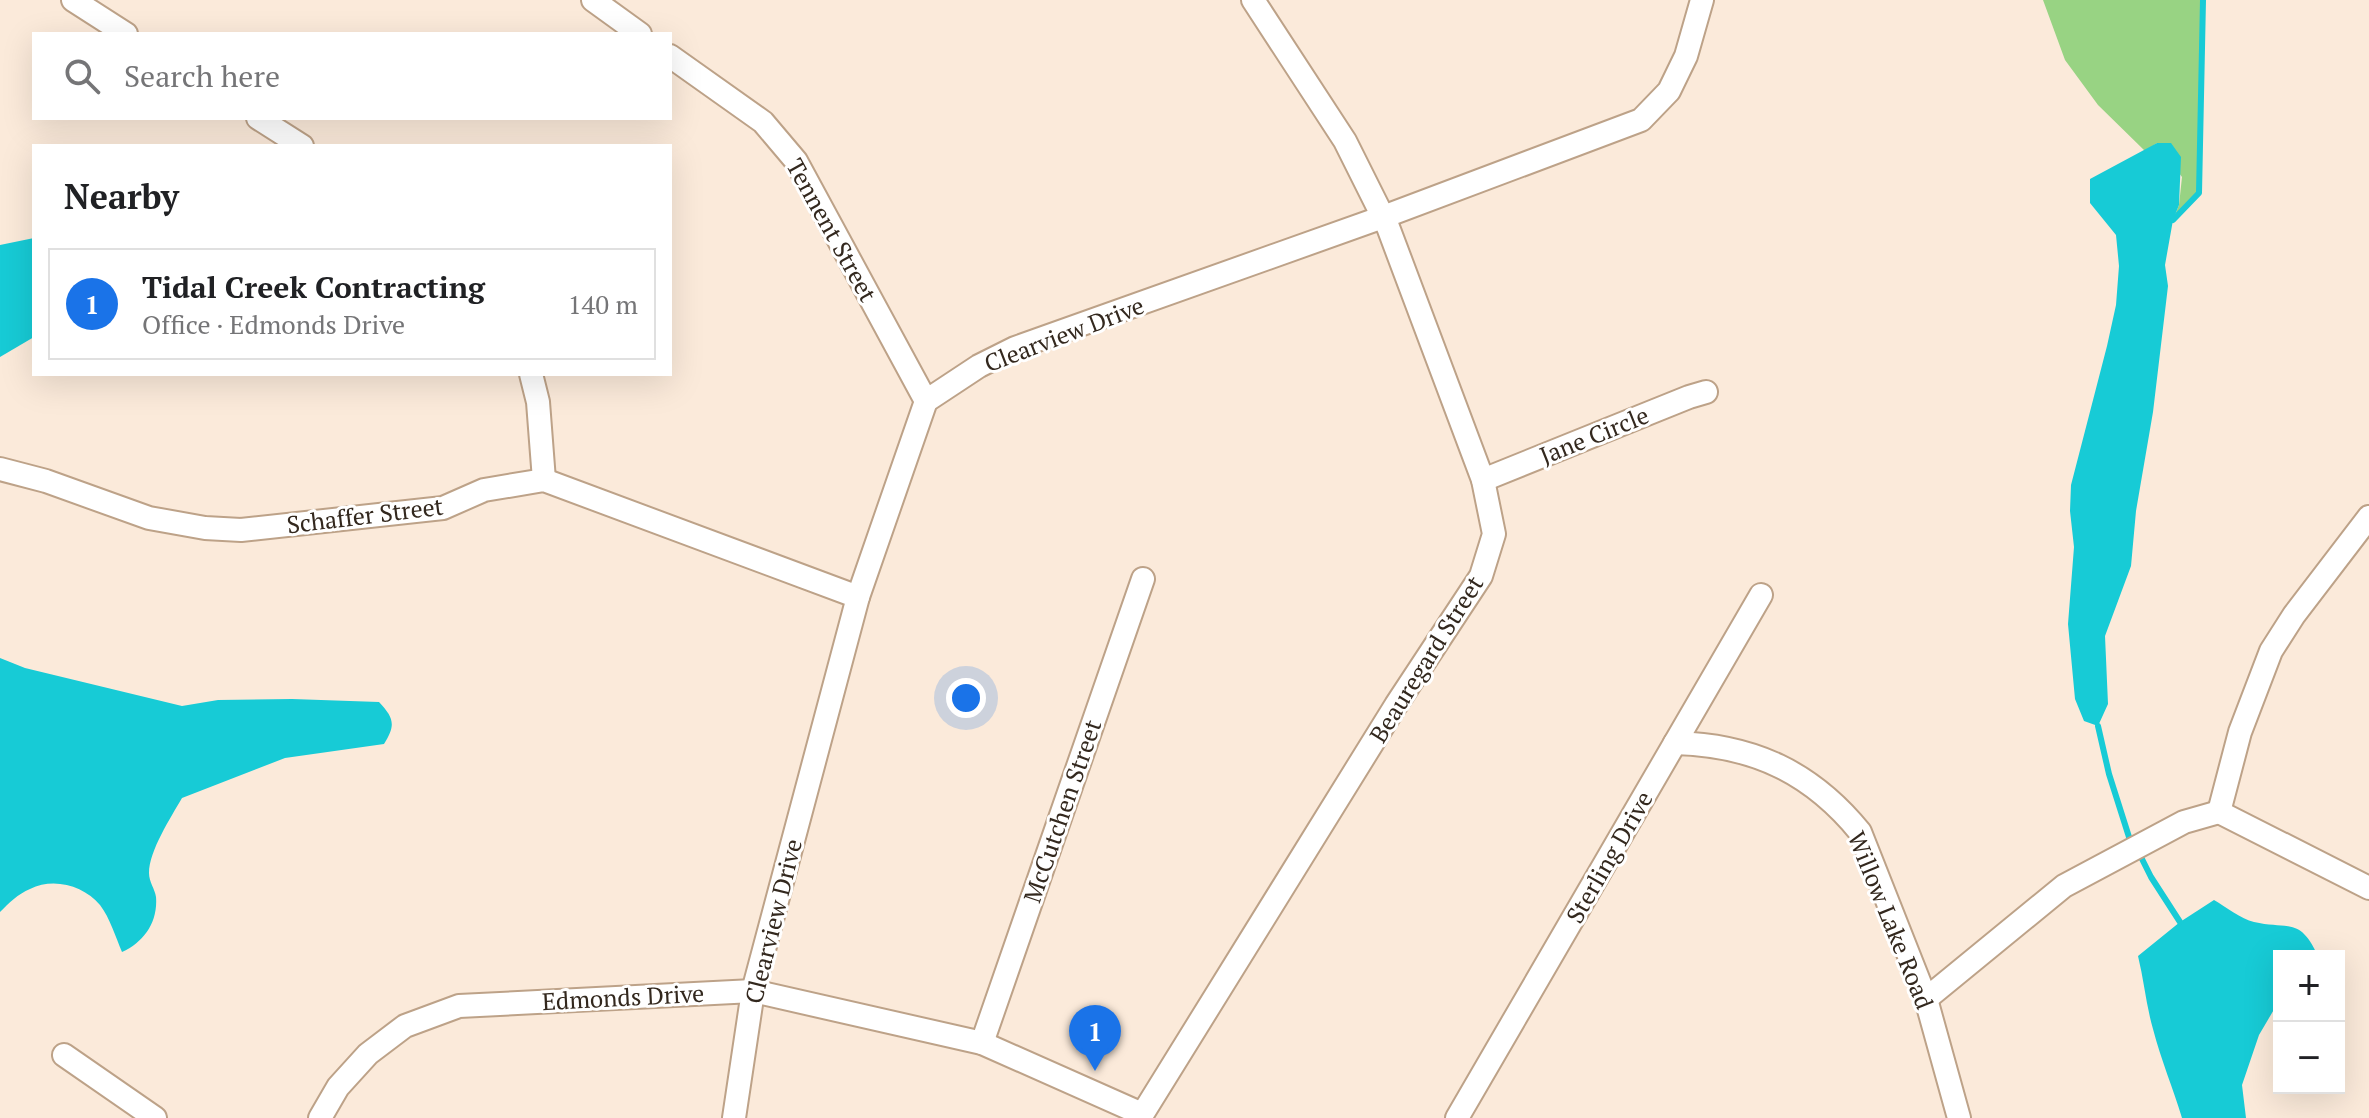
<!DOCTYPE html>
<meta charset="utf-8">
<style>
body{margin:0;font-family:"PT Serif",serif;background:#f2f2f2;color:#202124}
.controls{position:absolute;right:24px;bottom:24px;display:grid;overflow:hidden;border-radius:0px;box-shadow:0 8px 32px #0002}
.controls button{width:72px;height:72px;display:grid;place-items:center;padding:0;border:0;border-bottom:2px solid #e0e0e0;background:#fff;color:#202124;font:40px sans-serif}
.you{position:absolute;left:966px;top:698px;width:28px;height:28px;margin:-20px;border:6px solid #fff;border-radius:50%;background:#1a73e8;box-shadow:0 0 0 12px #1a73e833}
.badge{display:grid;place-items:center;width:52px;height:52px;border-radius:50%;background:#1a73e8;color:#fff;font-size:26px;font-weight:700}
.pin{position:absolute;translate:-50% -66px;filter:drop-shadow(0 2px 4px #0008)}
.pin::after{content:'';position:absolute;top:42px;width:28px;height:24px;background:inherit;clip-path:polygon(0 0,100% 0,50% 100%)}
.list{margin:0;padding:0;list-style:none}
h2{display:flex;justify-content:space-between;align-items:center;height:104px;margin:0;padding:0 32px;font-size:34px}
h2 small{font-size:26px;font-weight:400;color:#757577}
.list li{display:grid;grid-template-columns:52px 1fr auto;gap:24px;align-items:center;box-sizing:border-box;height:112px;margin:0 16px 16px;padding:0 16px;border:2px solid #e0e0e0;border-radius:0px}
.list b{display:block;font-size:30px;white-space:nowrap}
.list p{margin:0;font-size:26px;white-space:nowrap;color:#757577}
.list em{font-size:26px;font-style:normal;color:#757577}
.icon{flex:none;width:44px;height:44px;fill:none;stroke:currentColor;stroke-width:2;stroke-linecap:round;stroke-linejoin:round}
.map{position:relative;flex:none;width:2369px;height:1118px;overflow:hidden}
.search{position:absolute;background:#fff;box-shadow:0 8px 32px #0002;left:32px;top:32px;width:640px;height:88px;display:flex;align-items:center;gap:20px;box-sizing:border-box;padding:0 28px;border-radius:0px;color:#757577;font-size:30px}
.panel{position:absolute;background:#fff;box-shadow:0 8px 32px #0002;left:32px;top:144px;width:640px;height:232px;border-radius:0px}
.map>svg:first-child{display:block}
.green{fill:#98d383}
.water{fill:#17cbd6}
.lines{fill:none;stroke-linecap:round;stroke-linejoin:round}
.stream{stroke:#17cbd6;stroke-width:6}
.street-casing{stroke:#bda288;stroke-width:26}
.street{stroke:#fff;stroke-width:22}
.labels{text-anchor:middle;dominant-baseline:central;stroke-width:6;stroke-linejoin:round;paint-order:stroke}
.street-label{font-size:24px;fill:#33281e;stroke:#fff}
</style>
<div class="map">
<svg width="2369" height="1118" viewBox="0 0 2369 1118">
<rect width="100%" height="100%" fill="#fbeada"/>
<!-- green -->
<polygon class="green" points="2043,0 2203,0 2199,193 2173,220 2179,205 2182,177 2157,143 2145,151 2098,105 2065,60"/>
<!-- water -->
<g class="water">
<polygon points="2157,143 2171,143 2181,157 2179,205 2173,220 2165,265 2168,286 2153,412 2136,511 2131,566 2105,636 2108,704 2098,726 2084,721 2075,699 2068,624 2074,547 2070,511 2071,485 2107,346 2116,305 2119,266 2116,235 2090,203 2090,179"/>
<polygon points="34,238 34,337 0,357 0,245"/>
<path d="M 0,658 L 25,668 L 182,706 L 218,700 L 292,699 L 379,702 C 394,718 396,725 384,744 L 285,758 L 182,798 C 171,817 149,851 149,873 C 149,882 155,889 156,897 C 158,922 144,942 122,952 C 116,938 110,918 100,905 C 84,886 54,877 30,889 C 18,894 9,903 0,912 Z"/>
<path d="M 2214,900 C 2226,907 2241,919 2254,922 C 2288,930 2300,916 2318,956 L 2279,956 L 2279,1001 L 2259,1035 L 2242,1085 L 2246,1118 L 2182,1118 C 2173,1088 2161,1060 2153,1029 C 2146,1005 2144,980 2138,956 L 2180,922 Z"/>
</g>
<g class="lines">
<!-- stream -->
<g class="stream">
<polyline points="2173,220 2199,193 2203,0"/>
<polyline points="2098,726 2109,774 2129,837 2133,843"/>
<polyline points="2139,853 2151,877 2180,922"/>
</g>
<defs>
<g id="street">
<polyline points="73,0 126,34"/>
<polyline points="593,0 640,34"/>
<polyline points="670,56 763,122 796,161 926,401"/>
<polyline points="258,118 302,146"/>
<polyline points="531,374 538,402 544,480"/>
<polyline points="0,469 46,481 149,518 205,528 241,530 443,508 484,490 544,480 858,597"/>
<polyline points="1483,480 1689,397 1706,392"/>
<path d="M 1675,743 C 1753,745 1811,772 1860,832 L 1926,999 L 1959,1118"/>
<polyline points="2219,812 2240,732 2271,651 2294,615 2369,517"/>
<polyline points="2219,812 2369,888"/>
<polyline points="1926,999 2064,886 2184,822 2219,812"/>
<polyline points="982,1043 1143,579"/>
<polyline points="64,1055 155,1118"/>
<polyline points="320,1118 338,1087 368,1054 405,1026 459,1006 753,991 982,1043 1142,1114"/>
<polyline points="734,1118 753,991 858,597 926,401 979,366 1015,348 1383,217 1641,120 1669,91 1686,56 1702,0"/>
<polyline points="1140,1118 1396,705 1481,576 1494,534 1483,480 1388,227 1345,141 1253,0"/>
<polyline points="1457,1118 1761,595"/>
</g>
</defs>
<!-- street casing -->
<use href="#street" class="street-casing"/>
<!-- street -->
<use href="#street" class="street"/>
</g>
<g class="labels">
<!-- street labels -->
<g class="street-label">
<text transform="translate(832 230) rotate(61)">Tennent Street</text>
<text transform="translate(1064 334) rotate(-21)">Clearview Drive</text>
<text transform="translate(1594 435) rotate(-22)">Jane Circle</text>
<text transform="translate(365 515) rotate(-7)">Schaffer Street</text>
<text transform="translate(1426 659) rotate(-58)">Beauregard Street</text>
<text transform="translate(1062 811) rotate(-71)">McCutchen Street</text>
<text transform="translate(1609 857) rotate(-60)">Sterling Drive</text>
<text transform="translate(1891 920) rotate(68)">Willow Lake Road</text>
<text transform="translate(773 921) rotate(-76)">Clearview Drive</text>
<text transform="translate(623 997) rotate(-3)">Edmonds Drive</text>
</g>
</g>
</svg>
<div class="controls">
<button>+</button>
<button>−</button>
</div>
<div class="you"></div>
<div class="pin badge" style="left:1095px;top:1071px">1</div>
<div class="search"><svg class="icon" aria-label="search" viewBox="0 0 24 24"><circle cx="10" cy="10" r="6"/><path d="M15 15l6 6"/></svg>Search here</div>
<section class="panel">
<h2>Nearby<small></small></h2>
<ul class="list">
<li><span class="badge">1</span><div><b>Tidal Creek Contracting</b><p>Office · Edmonds Drive</p></div><em>140 m</em></li>
</ul>
</section>
</div>
